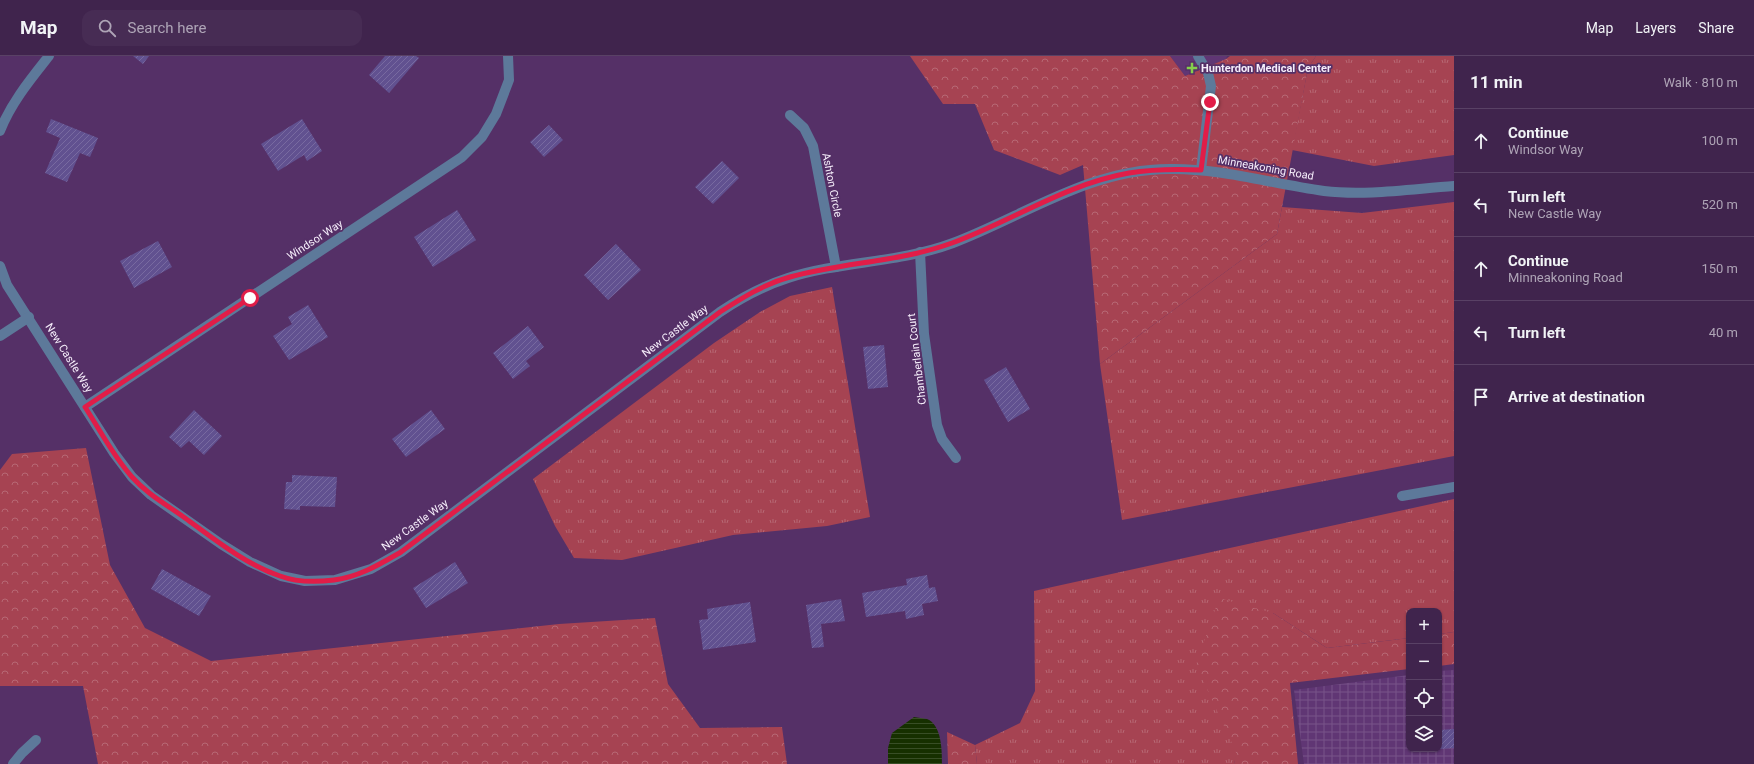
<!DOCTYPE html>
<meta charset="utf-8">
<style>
body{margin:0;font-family:Roboto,sans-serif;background:#472c54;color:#f1f3f6}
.controls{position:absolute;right:12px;bottom:12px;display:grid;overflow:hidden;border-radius:8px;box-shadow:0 1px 3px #0004}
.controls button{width:36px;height:36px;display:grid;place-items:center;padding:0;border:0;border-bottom:1px solid #594165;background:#40244d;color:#f1f3f6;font:20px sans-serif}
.stop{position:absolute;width:12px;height:12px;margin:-9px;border:3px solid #e11d48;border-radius:50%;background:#fff}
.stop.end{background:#e11d48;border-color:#fff;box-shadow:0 1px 4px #0008}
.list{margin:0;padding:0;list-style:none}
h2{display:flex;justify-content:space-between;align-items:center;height:52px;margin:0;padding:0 16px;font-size:17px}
h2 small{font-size:13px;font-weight:400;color:#aea4b6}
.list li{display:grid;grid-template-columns:26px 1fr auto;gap:12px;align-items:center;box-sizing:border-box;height:64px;padding:0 16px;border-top:1px solid #594165}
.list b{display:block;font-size:15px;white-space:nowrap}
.list p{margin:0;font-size:13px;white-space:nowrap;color:#aea4b6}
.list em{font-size:13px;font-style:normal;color:#aea4b6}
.icon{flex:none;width:22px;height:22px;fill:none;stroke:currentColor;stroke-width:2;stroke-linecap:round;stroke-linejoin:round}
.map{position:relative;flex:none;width:1454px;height:708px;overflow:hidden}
header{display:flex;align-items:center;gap:24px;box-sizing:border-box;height:56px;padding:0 20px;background:#40244d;border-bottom:1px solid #594165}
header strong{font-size:19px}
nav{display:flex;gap:22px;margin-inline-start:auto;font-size:14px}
.search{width:280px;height:36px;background:#472c54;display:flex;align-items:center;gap:10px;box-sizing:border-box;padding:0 14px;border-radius:12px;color:#aea4b6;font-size:15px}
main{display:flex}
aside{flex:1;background:#40244d}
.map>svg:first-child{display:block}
.built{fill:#603674}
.industrial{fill:url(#industrial-grid)}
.grass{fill:url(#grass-tufts)}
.forest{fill:url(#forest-crowns)}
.water{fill:url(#water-rules)}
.building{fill:url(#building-hatch)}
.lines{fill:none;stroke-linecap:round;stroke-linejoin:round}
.minor{stroke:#5d799a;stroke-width:10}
.route{stroke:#e11d48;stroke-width:5}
.poi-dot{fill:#85cf4c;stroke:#553067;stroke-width:1.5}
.labels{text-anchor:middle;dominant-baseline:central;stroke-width:3.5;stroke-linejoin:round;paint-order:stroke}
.poi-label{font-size:11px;font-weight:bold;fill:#f6eefb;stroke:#553067;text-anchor:start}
.street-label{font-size:11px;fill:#f6eefb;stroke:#553067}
</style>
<header>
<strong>Map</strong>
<div class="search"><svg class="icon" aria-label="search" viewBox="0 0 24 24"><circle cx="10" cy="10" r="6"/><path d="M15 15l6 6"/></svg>Search here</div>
<nav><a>Map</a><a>Layers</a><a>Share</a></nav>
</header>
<main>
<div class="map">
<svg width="1454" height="708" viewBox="0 0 1454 708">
<defs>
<pattern id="industrial-grid" width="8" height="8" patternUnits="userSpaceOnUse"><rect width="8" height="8" fill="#603674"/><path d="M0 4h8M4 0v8" fill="none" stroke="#775389"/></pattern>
<pattern id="grass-tufts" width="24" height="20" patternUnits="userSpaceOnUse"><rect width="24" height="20" fill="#a64352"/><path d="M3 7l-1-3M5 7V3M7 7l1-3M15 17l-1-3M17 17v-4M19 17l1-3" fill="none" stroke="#b76874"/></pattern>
<pattern id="forest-crowns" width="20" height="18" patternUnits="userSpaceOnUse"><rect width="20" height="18" fill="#a64352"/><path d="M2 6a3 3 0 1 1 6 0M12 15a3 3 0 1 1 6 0" fill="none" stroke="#b76874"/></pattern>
<pattern id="water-rules" width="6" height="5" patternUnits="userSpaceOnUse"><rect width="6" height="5" fill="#163000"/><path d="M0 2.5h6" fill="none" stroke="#384e26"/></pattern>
<pattern id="building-hatch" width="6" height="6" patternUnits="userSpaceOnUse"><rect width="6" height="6" fill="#615190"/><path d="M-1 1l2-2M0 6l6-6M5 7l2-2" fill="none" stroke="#786aa0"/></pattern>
</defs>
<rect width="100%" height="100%" fill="#553067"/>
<!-- built -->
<polygon class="built" points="1170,0 1227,0 1226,3 1185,20"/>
<!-- industrial -->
<polygon class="industrial" points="1454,614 1454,708 1304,708 1294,634 1409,619 1409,693 1439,693 1439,615"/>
<!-- grass -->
<g class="grass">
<polygon points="1316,0 1454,0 1454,99 1374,110 1292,94 1308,12"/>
<polygon points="1454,146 1454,400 1122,464 1100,308 1277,178 1282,151 1362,157"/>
<polygon points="832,231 870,461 827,470 733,479 622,504 574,502 555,470 533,423 714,287 760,256 790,240"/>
<polygon points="1454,443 1454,576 1439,578 1439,555 1409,555 1409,582 1327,592 1273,557 1234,708 977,708 975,689 1020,667 1035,635 1034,535"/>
</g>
<!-- forest -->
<g class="forest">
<polygon points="910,0 1170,0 1185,20 1226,3 1230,0 1316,0 1308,12 1277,178 1100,308 1083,109 1060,119 994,94 975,48 943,48"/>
<polygon points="86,392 110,509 145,572 211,605 559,568 655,562 668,628 700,672 782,671 787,708 98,708 83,630 0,630 0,414 12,398"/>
<polygon points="1219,542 1273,557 1327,592 1409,582 1409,613 1290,627 1298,708 1234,708 1236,696 1196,609"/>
<polygon points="1454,576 1454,608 1439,610 1439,578"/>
<polygon points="947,676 975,689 977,708 948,708"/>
</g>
<!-- water -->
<path class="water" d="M 914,661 C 918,662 923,662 927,663 C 942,669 942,695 942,708 L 888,708 L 888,692 L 892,677 Z"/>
<!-- building -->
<g class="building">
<polygon points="133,0 149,0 143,8"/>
<polygon points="385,0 416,0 419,2 389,37 369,19"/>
<polygon points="51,63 98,82 90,101 80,97 67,126 45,117 60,82 46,76"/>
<polygon points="302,63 322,95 307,105 304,99 278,115 261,88"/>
<polygon points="549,69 563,84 544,101 530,86"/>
<polygon points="722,105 739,122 713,148 695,131"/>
<polygon points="457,154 476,184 433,211 414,181"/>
<polygon points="158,185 172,211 134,232 120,205"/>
<polygon points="616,188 641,214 608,244 584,219"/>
<polygon points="308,249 328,281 289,304 273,280 292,268 288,261"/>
<polygon points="528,270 544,291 526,305 530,310 513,323 493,297"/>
<polygon points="884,289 888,331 868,333 863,291"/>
<polygon points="1006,311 1030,353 1008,366 984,324"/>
<polygon points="194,354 222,380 204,399 189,385 181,392 169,381"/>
<polygon points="431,354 445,373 406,401 392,383"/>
<polygon points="292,419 337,421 335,451 300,450 300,454 284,453 286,426 292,426"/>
<polygon points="455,506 468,527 426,552 413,532"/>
<polygon points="162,513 211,540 199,560 151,533"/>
<polygon points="927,519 929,532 935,531 938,545 922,548 924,559 906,563 905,555 866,561 862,537 907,529 906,523"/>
<polygon points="841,543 845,565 821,568 824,591 812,592 806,549"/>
<polygon points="750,546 756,586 703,594 699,564 708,563 707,553"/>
<polygon points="1454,673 1454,692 1439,693 1439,674"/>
</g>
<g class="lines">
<!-- minor -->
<g class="minor">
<polyline points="1198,0 1208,17 1211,30 1201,114"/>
<polyline points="790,59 804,72 813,90 836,211"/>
<path d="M 0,75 C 11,47 30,24 49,0"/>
<polyline points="920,196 924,278 937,369 942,383 956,402"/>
<path d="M 0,210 L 7,229 L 114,397 L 132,421 L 151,439 L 221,488 L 250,506 L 281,520 L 305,525 L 335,524 L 371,513 L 401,496 L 720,256 C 741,242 763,230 788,222 C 841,205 900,207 953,187 C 1024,160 1090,113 1169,113 C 1221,112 1272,128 1324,135 C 1366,140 1411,133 1454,130"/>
<polyline points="0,280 29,261"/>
<polyline points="85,351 462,101 482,81 496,58 509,24 508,0"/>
<polyline points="1402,440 1454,431"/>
<polyline points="13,708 22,697 36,684"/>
</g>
</g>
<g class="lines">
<!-- route -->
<path class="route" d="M 250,242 L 85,351 C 100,374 113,400 132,421 C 147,438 167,449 185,462 C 214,483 245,508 280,520 C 296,526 318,526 334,524 C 359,521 380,508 401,496 L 720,256 C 742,242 764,228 790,221 C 843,206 900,206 952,187 C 1012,165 1066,128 1129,117 C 1153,113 1177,113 1201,114 L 1210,46"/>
</g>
<!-- markers -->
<path class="poi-dot" d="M1190 6h4v4h4v4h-4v4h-4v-4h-4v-4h4z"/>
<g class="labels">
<!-- poi labels -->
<g class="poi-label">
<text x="1201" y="12">Hunterdon Medical Center</text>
</g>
<!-- street labels -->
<g class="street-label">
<text transform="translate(1266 112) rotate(10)">Minneakoning Road</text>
<text transform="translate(832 129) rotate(79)">Ashton Circle</text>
<text transform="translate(315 184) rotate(-33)">Windsor Way</text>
<text transform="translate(675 275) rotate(-37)">New Castle Way</text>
<text transform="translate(69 302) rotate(58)">New Castle Way</text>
<text transform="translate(917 303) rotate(-97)">Chamberlain Court</text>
<text transform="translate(415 469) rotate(-36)">New Castle Way</text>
</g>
</g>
</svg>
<div class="controls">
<button>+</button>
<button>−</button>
<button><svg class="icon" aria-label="locate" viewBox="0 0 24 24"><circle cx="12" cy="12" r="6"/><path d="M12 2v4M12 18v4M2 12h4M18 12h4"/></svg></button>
<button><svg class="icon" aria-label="layers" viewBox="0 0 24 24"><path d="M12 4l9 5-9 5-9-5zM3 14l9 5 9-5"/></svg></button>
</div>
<div class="stop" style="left:250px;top:242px"></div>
<div class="stop end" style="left:1210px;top:46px"></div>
</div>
<aside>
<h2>11 min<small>Walk · 810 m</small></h2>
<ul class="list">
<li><svg class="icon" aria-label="ahead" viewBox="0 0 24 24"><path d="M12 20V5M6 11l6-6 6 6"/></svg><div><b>Continue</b><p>Windsor Way</p></div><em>100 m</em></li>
<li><svg class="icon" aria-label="left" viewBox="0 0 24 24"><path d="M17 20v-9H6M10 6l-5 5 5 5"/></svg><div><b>Turn left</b><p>New Castle Way</p></div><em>520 m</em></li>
<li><svg class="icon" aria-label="ahead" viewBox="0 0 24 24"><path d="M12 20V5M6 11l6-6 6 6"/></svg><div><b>Continue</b><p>Minneakoning Road</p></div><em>150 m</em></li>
<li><svg class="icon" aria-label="left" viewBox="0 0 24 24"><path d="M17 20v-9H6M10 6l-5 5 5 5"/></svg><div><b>Turn left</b></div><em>40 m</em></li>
<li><svg class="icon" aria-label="arrive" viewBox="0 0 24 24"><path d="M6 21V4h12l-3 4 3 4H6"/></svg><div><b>Arrive at destination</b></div></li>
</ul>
</aside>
</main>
